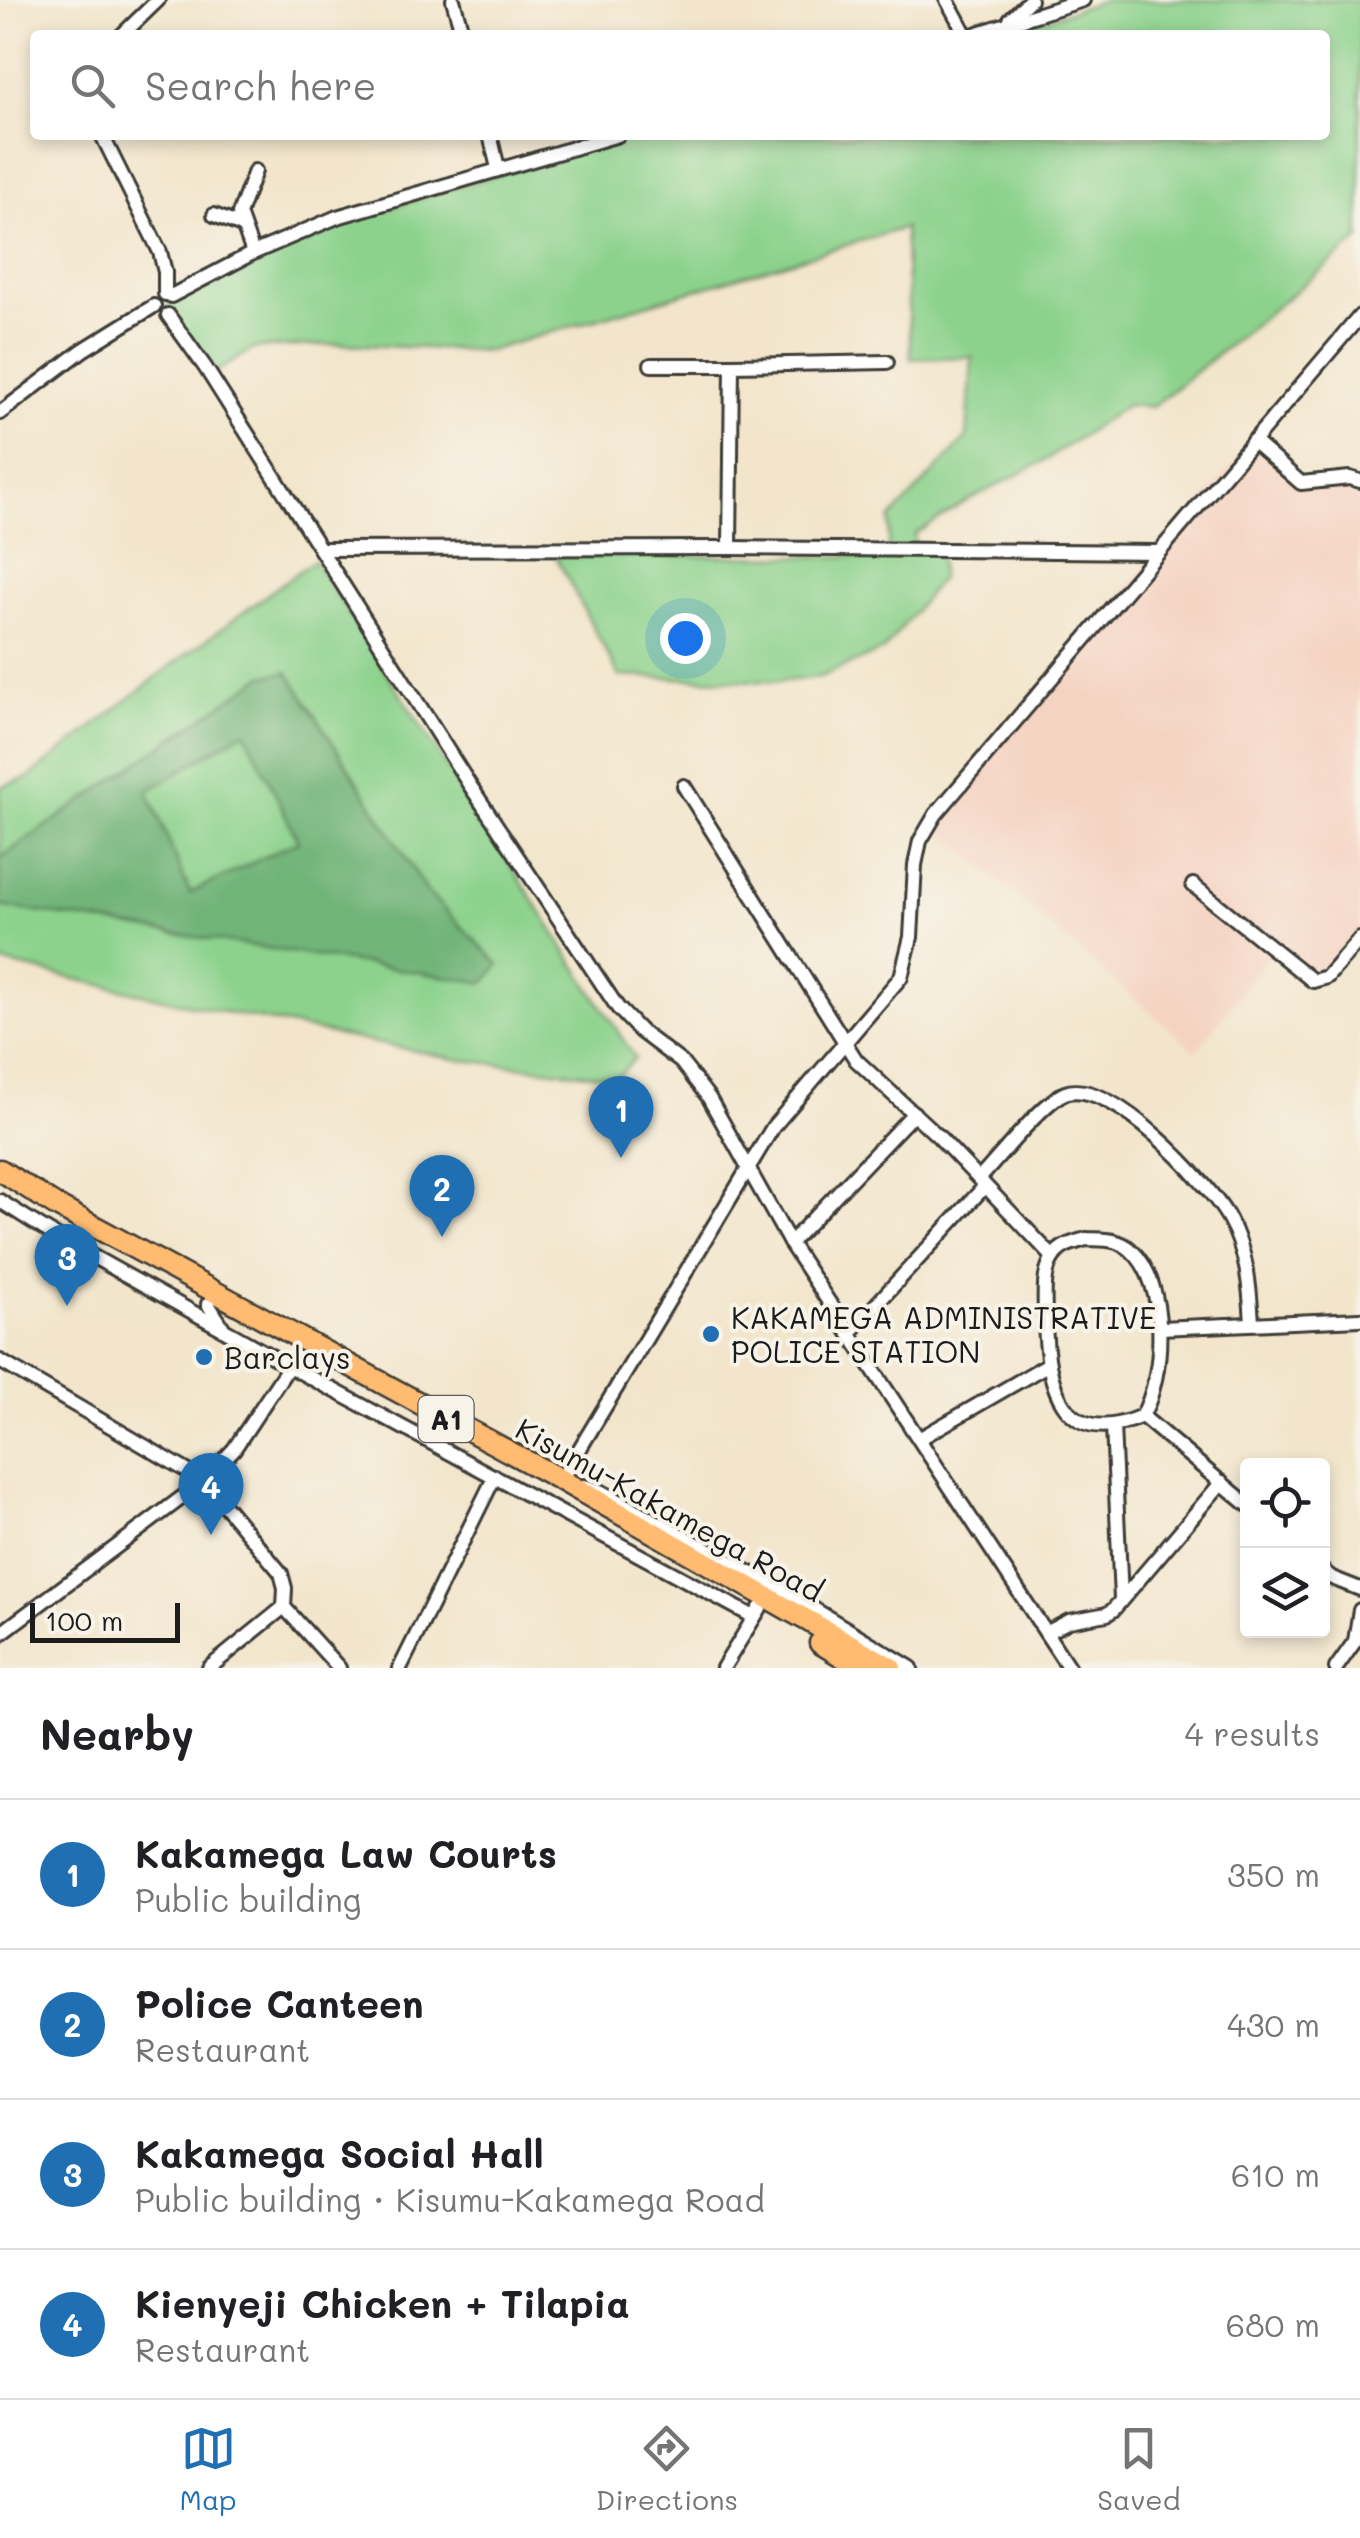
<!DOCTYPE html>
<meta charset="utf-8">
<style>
body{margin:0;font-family:Mali,sans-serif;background:#f6f6f6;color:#202124}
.controls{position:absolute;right:30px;bottom:30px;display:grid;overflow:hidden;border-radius:10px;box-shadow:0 5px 15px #0003}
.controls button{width:90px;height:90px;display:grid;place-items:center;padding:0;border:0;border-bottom:2px solid #e0e0e0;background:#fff;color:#202124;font:50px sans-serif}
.scale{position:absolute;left:30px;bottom:25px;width:150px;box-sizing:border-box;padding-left:10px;border:5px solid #1c1c1c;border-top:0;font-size:28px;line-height:35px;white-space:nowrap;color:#1c1c1c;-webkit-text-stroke:8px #f7f3e8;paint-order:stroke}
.you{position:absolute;left:685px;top:638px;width:35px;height:35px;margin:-25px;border:8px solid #fff;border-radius:50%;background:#1a73e8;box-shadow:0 0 0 15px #1a73e833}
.badge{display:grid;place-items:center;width:65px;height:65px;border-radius:50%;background:#1f6fb2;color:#fff;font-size:32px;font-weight:700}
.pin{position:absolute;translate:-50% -82px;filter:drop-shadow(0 2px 5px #0008)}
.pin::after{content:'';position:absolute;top:52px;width:35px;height:30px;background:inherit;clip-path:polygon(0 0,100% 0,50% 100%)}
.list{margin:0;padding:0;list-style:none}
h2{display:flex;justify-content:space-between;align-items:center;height:130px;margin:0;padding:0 40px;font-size:42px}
h2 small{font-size:32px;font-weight:400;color:#757577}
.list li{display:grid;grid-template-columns:65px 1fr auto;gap:30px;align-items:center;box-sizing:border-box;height:150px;padding:0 40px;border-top:2px solid #e0e0e0}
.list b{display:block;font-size:38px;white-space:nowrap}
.list p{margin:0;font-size:32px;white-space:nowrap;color:#757577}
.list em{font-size:32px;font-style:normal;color:#757577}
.icon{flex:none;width:55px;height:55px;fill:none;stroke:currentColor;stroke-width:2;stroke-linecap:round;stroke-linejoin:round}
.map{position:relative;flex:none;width:1360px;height:1668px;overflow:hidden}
.search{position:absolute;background:#fff;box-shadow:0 5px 15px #0003;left:30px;right:30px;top:30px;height:110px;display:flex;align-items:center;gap:25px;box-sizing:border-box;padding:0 35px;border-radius:10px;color:#757577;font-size:38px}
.sheet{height:730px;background:#fff}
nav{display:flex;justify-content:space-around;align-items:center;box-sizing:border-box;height:140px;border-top:2px solid #e0e0e0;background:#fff;font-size:28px;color:#757577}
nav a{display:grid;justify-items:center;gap:5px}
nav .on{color:#1f6fb2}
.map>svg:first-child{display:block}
.built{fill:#f5d3c2}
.green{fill:#8cd28c;stroke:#547754;stroke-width:2.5}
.forest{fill:#71b478;stroke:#46684a;stroke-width:2.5;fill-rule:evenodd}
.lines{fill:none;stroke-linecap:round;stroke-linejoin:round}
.minor-casing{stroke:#3c3a36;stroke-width:18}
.highway-casing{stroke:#3c3a36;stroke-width:25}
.minor{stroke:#fff;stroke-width:12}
.highway{stroke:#ffbb71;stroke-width:20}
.poi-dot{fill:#1f6fb2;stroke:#f7f3e8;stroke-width:4}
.labels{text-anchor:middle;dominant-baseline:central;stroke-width:8;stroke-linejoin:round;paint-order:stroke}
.shield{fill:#f7f3e8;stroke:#5e5c59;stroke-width:2.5}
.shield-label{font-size:28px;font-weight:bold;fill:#1c1c1c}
.poi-label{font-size:30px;fill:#1c1c1c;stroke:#f7f3e8;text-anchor:start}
.street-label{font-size:30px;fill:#1c1c1c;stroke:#f7f3e8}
</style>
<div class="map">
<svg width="1360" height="1668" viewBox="0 0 1360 1668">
<rect width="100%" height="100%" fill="#f7f3e8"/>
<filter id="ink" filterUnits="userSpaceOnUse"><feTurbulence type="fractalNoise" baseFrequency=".01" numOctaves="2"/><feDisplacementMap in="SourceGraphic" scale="20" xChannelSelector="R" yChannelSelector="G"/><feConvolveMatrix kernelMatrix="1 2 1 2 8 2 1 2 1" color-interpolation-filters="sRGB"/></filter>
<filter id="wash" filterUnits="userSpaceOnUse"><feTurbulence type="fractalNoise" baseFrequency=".0048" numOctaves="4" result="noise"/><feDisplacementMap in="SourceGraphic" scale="40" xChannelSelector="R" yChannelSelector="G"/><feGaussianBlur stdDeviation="2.25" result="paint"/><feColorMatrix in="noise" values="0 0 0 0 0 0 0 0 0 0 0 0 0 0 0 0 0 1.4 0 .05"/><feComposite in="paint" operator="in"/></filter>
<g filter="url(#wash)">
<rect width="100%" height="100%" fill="#f2e5cb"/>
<!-- built -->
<polygon class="built" points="1252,442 1296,480 1360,483 1360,937 1318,978 1273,949 1196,1052 930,821"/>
<!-- green -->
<g class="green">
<polygon points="1104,0 1360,0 1360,239 1152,407 1127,405 1046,460 967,501 915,534 915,551 941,550 940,579 884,650 820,677 777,682 619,676 555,555 887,557 890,519 967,437 972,357 911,359 904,228 488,351 342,344 255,348 208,377 164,304 264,252 321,229 624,135 1325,135 1325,35 995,35"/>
<polygon points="314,560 635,1058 617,1077 460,1060 199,1007 0,962 0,787 28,778 164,671"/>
</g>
<!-- forest -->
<path class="forest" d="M 288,672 L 428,893 L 499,964 L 485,983 L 0,906 L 0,858 L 263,676 ZM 245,731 L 298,841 L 190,893 L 148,791 Z"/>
</g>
<g filter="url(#ink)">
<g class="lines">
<defs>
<g id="minor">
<polyline points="453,0 463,35"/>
<polyline points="947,0 966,35"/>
<polyline points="1010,19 1030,0"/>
<polyline points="122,35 158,0"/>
<polyline points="972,35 1083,0"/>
<polyline points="102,135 160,252 165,272 165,294"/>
<polyline points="490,135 498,168"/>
<polyline points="214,215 242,226"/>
<polyline points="253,253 239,214 255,171"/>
<polyline points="171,296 253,253 337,217 618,135"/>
<polyline points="168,315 205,367 469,784 618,1008 640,1031 681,1062 709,1098 790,1243 1069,1668"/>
<polyline points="651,365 732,365"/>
<polyline points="0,413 83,350 154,306"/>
<polyline points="1253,441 1301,483 1350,478 1360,481"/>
<polyline points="730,548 732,365 887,362"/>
<polyline points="322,549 730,548 1158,552"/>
<polyline points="684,786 856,1060 939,1137 1053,1257"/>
<polyline points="1193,885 1313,981 1327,977 1360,939"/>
<path d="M 979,1179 C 997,1160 1044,1101 1065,1093 C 1110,1076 1209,1183 1229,1219 C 1247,1251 1250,1287 1252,1323"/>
<polyline points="0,1201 49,1232 289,1366 754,1617"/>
<path d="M 1086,1239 C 1102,1240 1118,1238 1131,1250 C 1169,1284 1165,1376 1142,1416 C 1060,1452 1046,1381 1045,1318 C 1045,1299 1042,1274 1053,1257 C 1061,1245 1073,1243 1086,1239 Z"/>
<polyline points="790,1243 914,1113"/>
<polyline points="208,1304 222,1326"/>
<polyline points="1160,1328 1360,1319"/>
<polyline points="850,1333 985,1186"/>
<polyline points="0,1361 204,1481 281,1573 285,1588 284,1607 339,1668"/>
<polyline points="1142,1416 1248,1505"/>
<polyline points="1113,1426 1121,1599"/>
<polyline points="919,1439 1047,1365"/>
<polyline points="565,1481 561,1480 773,1127 901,977 911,937 915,865 920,841 936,814 1360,316"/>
<polyline points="584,1486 600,1491 789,1594 911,1668"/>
<polyline points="1322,1570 1332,1578 1360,1589"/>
<polyline points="1046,1633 1069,1621 1107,1614 1113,1610 1222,1482"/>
<polyline points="0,1634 204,1481 234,1449 289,1366"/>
<polyline points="209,1668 284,1607"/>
<polyline points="400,1668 495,1476"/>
<polyline points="723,1668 760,1608"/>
<polyline points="1336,1668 1355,1641 1360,1610"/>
</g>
<g id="highway">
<polyline points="0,1170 55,1205 561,1480 891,1668"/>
<polyline points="820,1643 861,1668"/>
</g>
</defs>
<!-- minor casing -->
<use href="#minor" class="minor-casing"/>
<!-- highway casing -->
<use href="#highway" class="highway-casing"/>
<!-- minor -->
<use href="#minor" class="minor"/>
<!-- highway -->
<use href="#highway" class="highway"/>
</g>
</g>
<!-- markers -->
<g class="poi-dot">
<circle cx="711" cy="1334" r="10"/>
<circle cx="204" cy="1357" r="10"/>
</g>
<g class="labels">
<!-- shield labels -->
<rect class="shield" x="418.5" y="1396" width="55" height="46" rx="8"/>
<g class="shield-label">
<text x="446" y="1419">A1</text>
</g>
<!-- poi labels -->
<g class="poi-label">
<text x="731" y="1317">KAKAMEGA ADMINISTRATIVE<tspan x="731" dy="34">POLICE STATION</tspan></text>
<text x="224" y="1357">Barclays</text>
</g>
<!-- street labels -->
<g class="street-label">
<text transform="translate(670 1509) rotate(29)">Kisumu-Kakamega Road</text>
</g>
</g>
</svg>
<div class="controls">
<button><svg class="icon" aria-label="locate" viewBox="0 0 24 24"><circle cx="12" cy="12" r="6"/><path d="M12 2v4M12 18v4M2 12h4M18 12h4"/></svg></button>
<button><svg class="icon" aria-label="layers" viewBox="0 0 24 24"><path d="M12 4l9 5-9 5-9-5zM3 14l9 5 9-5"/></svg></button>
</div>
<div class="scale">100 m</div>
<div class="you"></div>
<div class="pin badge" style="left:621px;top:1158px">1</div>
<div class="pin badge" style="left:442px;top:1237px">2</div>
<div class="pin badge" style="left:67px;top:1306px">3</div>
<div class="pin badge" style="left:211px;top:1535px">4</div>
<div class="search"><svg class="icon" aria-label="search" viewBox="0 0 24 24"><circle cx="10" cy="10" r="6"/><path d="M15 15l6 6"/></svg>Search here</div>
</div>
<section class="sheet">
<h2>Nearby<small>4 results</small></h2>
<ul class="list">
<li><span class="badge">1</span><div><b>Kakamega Law Courts</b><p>Public building</p></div><em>350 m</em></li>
<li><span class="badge">2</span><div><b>Police Canteen</b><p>Restaurant</p></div><em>430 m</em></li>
<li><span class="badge">3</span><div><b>Kakamega Social Hall</b><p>Public building · Kisumu-Kakamega Road</p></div><em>610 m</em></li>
<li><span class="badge">4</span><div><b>Kienyeji Chicken + Tilapia</b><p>Restaurant</p></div><em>680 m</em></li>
</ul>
</section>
<nav>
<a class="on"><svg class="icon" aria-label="map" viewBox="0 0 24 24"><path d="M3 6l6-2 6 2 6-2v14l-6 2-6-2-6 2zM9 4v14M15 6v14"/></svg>Map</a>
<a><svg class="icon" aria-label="directions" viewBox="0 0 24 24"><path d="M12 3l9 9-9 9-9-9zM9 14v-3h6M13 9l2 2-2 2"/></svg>Directions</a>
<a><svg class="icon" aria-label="saved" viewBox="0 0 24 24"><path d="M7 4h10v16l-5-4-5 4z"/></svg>Saved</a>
</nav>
